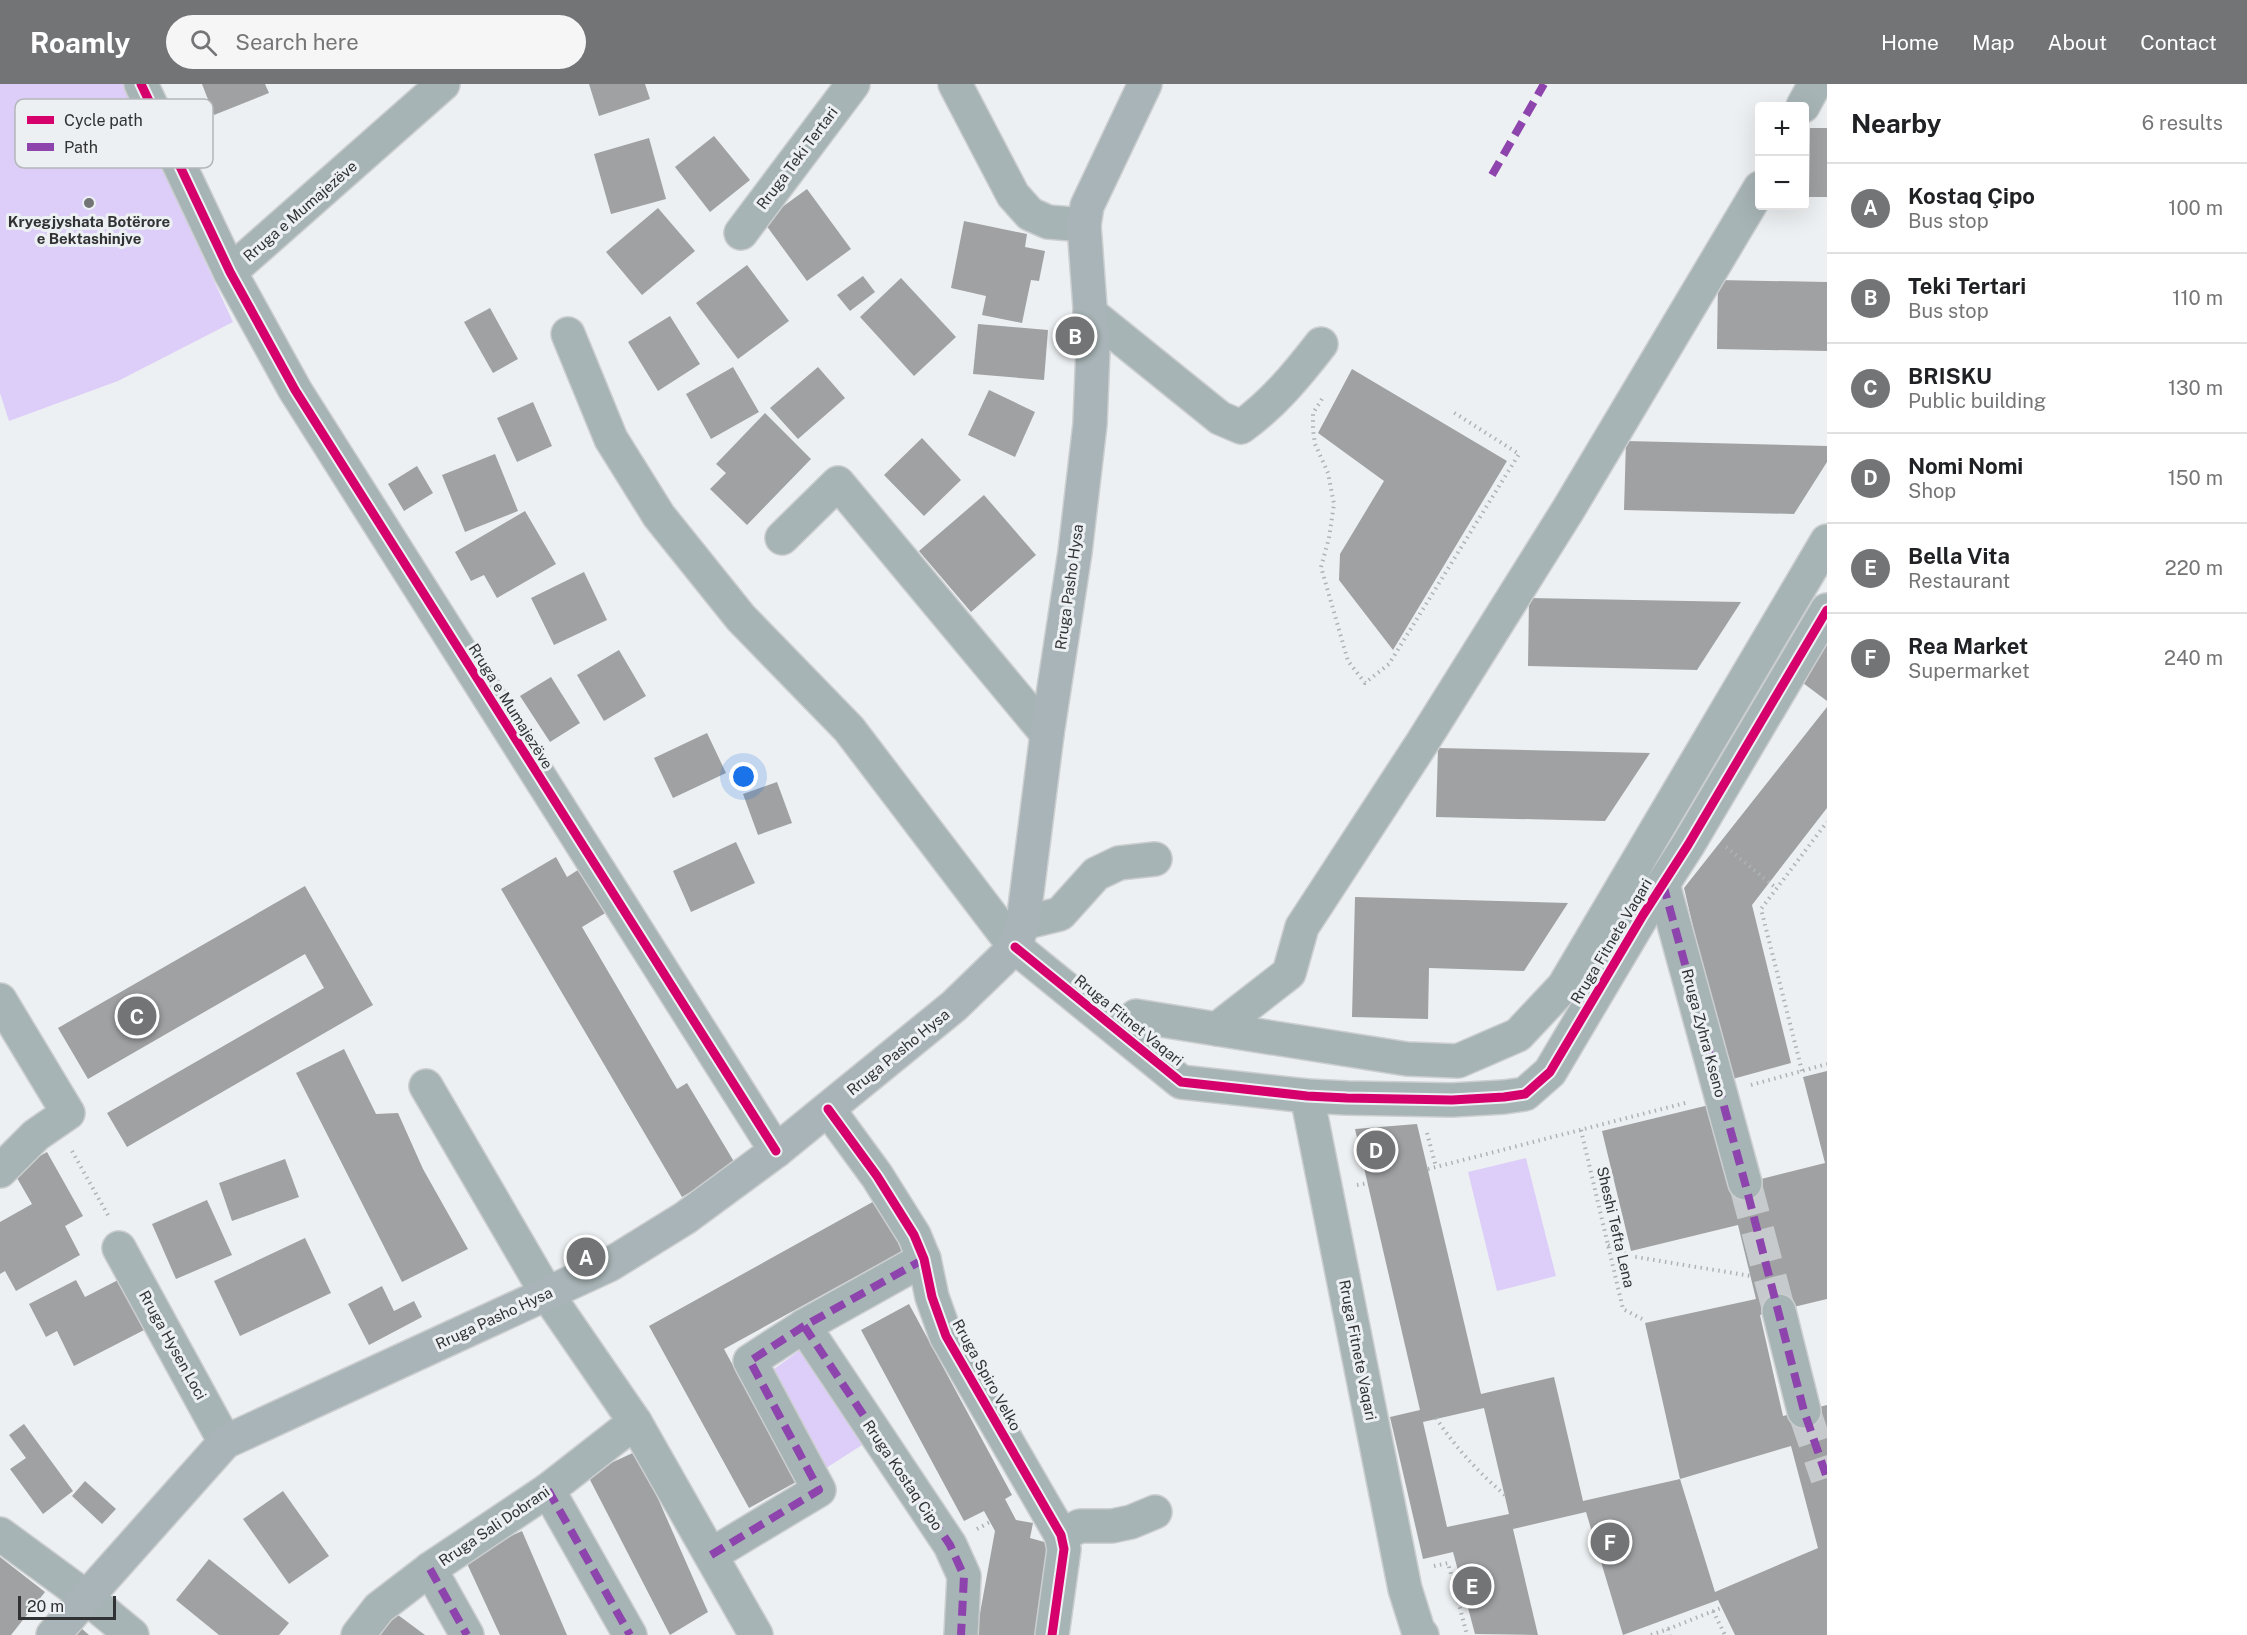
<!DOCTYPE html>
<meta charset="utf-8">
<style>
body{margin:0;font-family:"Public Sans",sans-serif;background:#f6f6f6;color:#202124}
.controls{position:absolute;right:18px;top:18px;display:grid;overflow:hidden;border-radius:6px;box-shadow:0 6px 24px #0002}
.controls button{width:54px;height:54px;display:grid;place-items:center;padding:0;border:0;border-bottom:2px solid #e0e0e0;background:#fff;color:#202124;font:30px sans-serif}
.scale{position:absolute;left:18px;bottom:15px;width:98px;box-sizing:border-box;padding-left:6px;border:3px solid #313233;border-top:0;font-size:16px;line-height:21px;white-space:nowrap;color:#313233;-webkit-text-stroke:4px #ecf0f3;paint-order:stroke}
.you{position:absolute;left:744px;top:693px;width:21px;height:21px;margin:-15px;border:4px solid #fff;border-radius:50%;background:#1a73e8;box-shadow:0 0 0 9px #1a73e833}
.badge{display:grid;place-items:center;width:39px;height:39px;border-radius:50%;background:#737476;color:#fff;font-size:20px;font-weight:700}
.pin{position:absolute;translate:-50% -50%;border:3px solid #fff;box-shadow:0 2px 6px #0006}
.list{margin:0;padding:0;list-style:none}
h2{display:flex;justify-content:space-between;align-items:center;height:78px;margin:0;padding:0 24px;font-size:26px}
h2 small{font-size:20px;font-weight:400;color:#757577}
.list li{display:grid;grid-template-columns:39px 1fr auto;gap:18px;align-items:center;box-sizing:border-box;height:90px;padding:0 24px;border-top:2px solid #e0e0e0}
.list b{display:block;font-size:22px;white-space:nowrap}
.list p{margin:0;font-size:20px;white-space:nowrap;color:#757577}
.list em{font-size:20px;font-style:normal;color:#757577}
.icon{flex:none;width:33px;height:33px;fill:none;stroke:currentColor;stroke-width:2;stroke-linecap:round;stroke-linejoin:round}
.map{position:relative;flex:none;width:1827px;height:1551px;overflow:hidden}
header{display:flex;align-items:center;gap:36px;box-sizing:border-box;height:84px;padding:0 30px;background:#737476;color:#fff}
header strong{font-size:28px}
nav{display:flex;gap:33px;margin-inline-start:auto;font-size:21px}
.search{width:420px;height:54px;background:#f6f6f6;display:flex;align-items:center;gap:15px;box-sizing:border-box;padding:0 21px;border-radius:33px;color:#757577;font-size:22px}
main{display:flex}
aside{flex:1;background:#fff}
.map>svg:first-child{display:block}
.green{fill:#ddcef9}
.building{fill:#9fa1a2;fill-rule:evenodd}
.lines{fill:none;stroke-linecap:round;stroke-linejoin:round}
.minor-tunnel{stroke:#c7cacc;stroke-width:33;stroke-dasharray:33 16;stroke-linecap:butt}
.minor-casing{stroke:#cccecf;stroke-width:36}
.major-casing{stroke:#cccecf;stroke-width:36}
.path{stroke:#acb4b6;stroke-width:4;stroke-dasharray:1.5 4.5;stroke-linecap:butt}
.minor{stroke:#a7b4b6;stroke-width:33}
.major{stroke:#a8b4b7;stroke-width:33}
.quiet{stroke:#8e44ad;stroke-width:8;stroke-dasharray:15 8;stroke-linecap:butt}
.cycleway-casing{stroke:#ecf0f3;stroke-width:13}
.cycleway{stroke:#d6006c;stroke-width:9}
.poi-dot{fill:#737476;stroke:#ecf0f3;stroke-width:2}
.labels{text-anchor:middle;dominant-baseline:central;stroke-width:6;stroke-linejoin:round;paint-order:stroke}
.street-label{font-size:15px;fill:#313233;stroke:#ecf0f3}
.poi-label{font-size:15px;font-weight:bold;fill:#313233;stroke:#ecf0f3}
.key{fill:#ecf0f3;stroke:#b4b7b9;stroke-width:1.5}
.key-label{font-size:16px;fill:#313233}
</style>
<header>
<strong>Roamly</strong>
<div class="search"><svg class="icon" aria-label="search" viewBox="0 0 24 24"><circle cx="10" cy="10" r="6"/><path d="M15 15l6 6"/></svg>Search here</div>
<nav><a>Home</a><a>Map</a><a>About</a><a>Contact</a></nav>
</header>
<main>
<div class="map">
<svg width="1827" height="1551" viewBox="0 0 1827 1551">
<rect width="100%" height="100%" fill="#edf0f2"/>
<!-- green -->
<g class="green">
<polygon points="0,0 123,0 233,238 118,297 9,337 0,309"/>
<polygon points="1526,1074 1556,1192 1497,1207 1468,1088"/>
<polygon points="800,1266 862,1361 820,1388 766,1291"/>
</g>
<!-- building -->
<g class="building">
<polygon points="202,0 265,0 269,9 214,31"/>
<polygon points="589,0 645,0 650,15 599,32"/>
<polygon points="1810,44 1827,44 1827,113 1809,113"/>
<polygon points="714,52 750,96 710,128 675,83"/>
<polygon points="649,54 666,115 611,130 594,70"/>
<polygon points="807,105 851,165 807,197 763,137"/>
<polygon points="658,124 695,167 642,211 606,168"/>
<polygon points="964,137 1027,150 1025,163 1045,167 1039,197 1031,196 1022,239 982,231 986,212 951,204"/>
<polygon points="747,181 789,237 738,275 696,219"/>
<polygon points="863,192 875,208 850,227 837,211"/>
<polygon points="901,194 956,253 914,292 860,233"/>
<polygon points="1718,196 1827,198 1827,267 1717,265"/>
<polygon points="490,224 518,275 493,289 464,238"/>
<polygon points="670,232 700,280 658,307 628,258"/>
<polygon points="978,240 1048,246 1044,296 973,290"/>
<polygon points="733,283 759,328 711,355 686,310"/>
<polygon points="818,283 845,314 798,355 770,324"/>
<polygon points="1352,285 1507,377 1393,566 1339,496 1340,470 1384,397 1318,349"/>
<polygon points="989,306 1035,328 1015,373 968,351"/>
<polygon points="533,318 552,362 517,378 497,334"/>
<polygon points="765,329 811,375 747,441 710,405 726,389 716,380"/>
<polygon points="922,354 961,396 924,432 884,391"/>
<polygon points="1626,357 1827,362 1827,378 1794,430 1624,426"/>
<polygon points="495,370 518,427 465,448 442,391"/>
<polygon points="417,382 433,409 404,427 388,400"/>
<polygon points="984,411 1036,471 971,528 919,467"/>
<polygon points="525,427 556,480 497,514 484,491 471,497 455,468"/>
<polygon points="584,488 607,536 554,561 531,514"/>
<polygon points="1529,514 1741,518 1697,586 1528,582"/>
<polygon points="1827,557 1827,617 1803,599"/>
<polygon points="619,566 646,612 604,637 577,591"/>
<polygon points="551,593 580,639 550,658 520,612"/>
<polygon points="1827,623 1827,724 1752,821 1791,979 1729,996 1684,804"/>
<polygon points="707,649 726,689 673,714 654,674"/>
<polygon points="1438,664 1650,669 1605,737 1436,733"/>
<polygon points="777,698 792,739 758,751 743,710"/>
<polygon points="736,758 755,799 691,828 673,787"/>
<polygon points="556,773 567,793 581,784 607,828 582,843 677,1005 687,999 736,1081 682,1113 501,805"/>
<polygon points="305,802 373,921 127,1063 107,1029 324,904 305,870 88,995 58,944"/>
<polygon points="1355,813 1568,819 1524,887 1429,884 1428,935 1352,933"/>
<polygon points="344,965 376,1030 398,1029 423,1085 468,1165 402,1198 296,989"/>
<path d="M 1827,987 L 1827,1215 L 1760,1231 L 1783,1332 L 1827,1321 L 1827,1551 L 1735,1551 L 1718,1516 L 1623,1551 L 1586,1428 L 1513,1445 L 1538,1551 L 1475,1550 L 1453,1468 L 1423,1475 L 1390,1333 L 1420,1326 L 1355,1045 L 1417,1040 L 1481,1310 L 1554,1293 L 1583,1417 L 1680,1395 L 1645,1239 L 1756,1215 L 1738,1141 L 1631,1167 L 1602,1047 L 1709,1021 L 1729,1103 L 1825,1079 L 1803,993 ZM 1484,1324 L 1509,1430 L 1447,1443 L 1423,1338 ZM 1791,1362 L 1818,1464 L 1715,1508 L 1680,1395 Z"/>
<polygon points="47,1068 83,1132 65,1142 80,1171 16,1207 5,1187 0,1190 0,1138 32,1120 13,1087"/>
<polygon points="285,1075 299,1113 232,1137 219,1099"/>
<polygon points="878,1115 906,1165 724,1265 796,1398 749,1424 649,1242"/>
<polygon points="207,1116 232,1171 176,1195 152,1140"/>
<polygon points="305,1154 331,1209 240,1252 214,1197"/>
<polygon points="122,1194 148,1244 74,1282 57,1247 46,1253 29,1220 76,1196 85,1213"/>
<polygon points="382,1202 394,1227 414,1217 422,1233 369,1261 348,1220"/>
<polygon points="909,1220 1012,1411 1005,1415 1016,1436 1033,1439 1030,1454 1048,1459 1037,1551 976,1551 995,1447 984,1427 964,1437 861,1246"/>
<polygon points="24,1340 73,1407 43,1430 10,1385 26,1374 9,1351"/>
<polygon points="637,1367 708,1528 670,1551 587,1390"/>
<polygon points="85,1397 116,1425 102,1440 72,1412"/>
<polygon points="283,1407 329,1472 289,1500 243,1435"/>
<polygon points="522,1447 567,1551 500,1551 464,1473"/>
<polygon points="0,1473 45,1508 11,1551 0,1551"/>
<polygon points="209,1475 289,1539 279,1551 219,1551 176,1516"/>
<polygon points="394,1528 425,1551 375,1551"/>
<polygon points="81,1544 89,1551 74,1551"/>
</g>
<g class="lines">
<!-- minor-tunnel -->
<g class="minor-tunnel">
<polyline points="1745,1099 1779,1227"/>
<polyline points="1804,1327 1827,1394"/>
</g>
<defs>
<g id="minor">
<polyline points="141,0 230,188 295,306 776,1067"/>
<polyline points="955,0 1013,111 1030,130 1048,138 1084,141"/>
<polyline points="1803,22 1815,0"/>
<polyline points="741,149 853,0"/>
<polyline points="230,188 443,0"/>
<path d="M 1090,229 L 1220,334 L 1241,343 C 1273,320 1297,291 1321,260"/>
<polyline points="568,250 611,355 659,432 741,534 849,645 1015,863 1181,998 1307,1012 1347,1014 1452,1016 1504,1013 1525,1010 1550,988 1643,831 1688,761 1827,526"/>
<polyline points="782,454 838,399 1047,650"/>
<polyline points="1663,800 1745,1099"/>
<polyline points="1023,839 1060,830 1096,790 1119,779 1155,775"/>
<polyline points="0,916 68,1029 36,1051 0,1087"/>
<polyline points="1136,932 1217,945 1289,889 1302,843 1422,659 1568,426 1760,104"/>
<polyline points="1217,945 1407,975 1458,977 1518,951 1564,902 1827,457"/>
<polyline points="426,1002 547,1210 635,1338 756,1551"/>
<polyline points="1307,1012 1405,1505 1418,1546 1422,1551"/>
<polyline points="828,1025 877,1092 914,1151 924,1175 932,1213 946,1252 1061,1451 1064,1465 1052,1551"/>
<polyline points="119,1164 225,1358"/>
<polyline points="1779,1227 1804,1327"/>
<polyline points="804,1242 950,1461 964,1492 961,1551"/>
<polyline points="548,1406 630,1551"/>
<polyline points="0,1450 86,1513 132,1551"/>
<polyline points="1061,1451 1080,1442 1112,1442 1131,1438 1155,1428"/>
<polyline points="711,1471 819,1406 750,1277 804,1242 924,1175"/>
<polyline points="430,1485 467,1551"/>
<polyline points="358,1551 379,1524 430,1485 548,1406 635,1338"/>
</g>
<polyline id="major" points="53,1551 225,1358 609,1181 685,1134 776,1067 954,922 1015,863 1023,839 1047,650 1075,468 1090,340 1093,265 1084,141 1087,122 1145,0"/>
</defs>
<!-- minor casing -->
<use href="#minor" class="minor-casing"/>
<!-- major casing -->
<use href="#major" class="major-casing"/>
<!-- path -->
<g class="path">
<polyline points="1322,315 1313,329 1313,346 1315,360 1328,389 1334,420 1329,454 1321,483 1348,577 1365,599 1389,580 1519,370 1453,328"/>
<polyline points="1726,763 1776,804"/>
<polyline points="1802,987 1761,825 1827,738"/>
<polyline points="1751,1001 1827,980"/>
<polyline points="1581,1046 1623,1225 1642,1235"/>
<polyline points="1427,1049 1436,1083"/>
<polyline points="72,1067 109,1133"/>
<polyline points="1428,1085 1689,1018"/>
<polyline points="1357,1101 1368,1099"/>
<polyline points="1608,1161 1630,1172 1751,1192"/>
<path d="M 1436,1334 C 1455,1363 1479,1389 1505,1411"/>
<polyline points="977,1445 990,1438"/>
<polyline points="1434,1482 1448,1479 1467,1551"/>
<polyline points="1713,1527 1725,1551"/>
<polyline points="1668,1545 1721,1524"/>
<polyline points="1651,1551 1668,1545 1670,1551"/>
</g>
<!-- minor -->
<use href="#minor" class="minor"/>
<!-- major -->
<use href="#major" class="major"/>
<!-- quiet -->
<g class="quiet">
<polyline points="1492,91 1544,0"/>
<polyline points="1663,800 1745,1099 1804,1327 1827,1394"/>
<polyline points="804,1242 950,1461 964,1492 961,1551"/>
<polyline points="548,1406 630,1551"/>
<polyline points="711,1471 819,1406 750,1277 804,1242 924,1175"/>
<polyline points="430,1485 467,1551"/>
</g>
<defs>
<g id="cycleway">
<polyline points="141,0 230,188 295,306 776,1067"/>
<polyline points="1015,863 1181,998 1307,1012 1347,1014 1452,1016 1504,1013 1525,1010 1550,988 1643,831 1688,761 1827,526"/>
<polyline points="828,1025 877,1092 914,1151 924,1175 932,1213 946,1252 1061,1451 1064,1465 1052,1551"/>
</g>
</defs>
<!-- cycleway casing -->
<use href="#cycleway" class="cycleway-casing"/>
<!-- cycleway -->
<use href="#cycleway" class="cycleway"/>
</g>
<!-- markers -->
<circle class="poi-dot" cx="89" cy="119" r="6"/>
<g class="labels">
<!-- street labels -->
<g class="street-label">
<text transform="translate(797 74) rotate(-53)">Rruga Teki Tertari</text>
<text transform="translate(300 127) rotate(-41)">Rruga e Mumajezëve</text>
<text transform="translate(1069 503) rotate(-82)">Rruga Pasho Hysa</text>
<text transform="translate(511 622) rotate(58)">Rruga e Mumajezëve</text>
<text transform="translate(1611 857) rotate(-59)">Rruga Fitnete Vaqari</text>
<text transform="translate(1129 936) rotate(39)">Rruga Fitnet Vaqari</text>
<text transform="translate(1704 949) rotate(75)">Rruga Zyhra Kseno</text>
<text transform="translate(898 968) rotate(-39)">Rruga Pasho Hysa</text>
<text transform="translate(1616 1143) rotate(77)">Sheshi Tefta Lena</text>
<text transform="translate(494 1234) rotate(-25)">Rruga Pasho Hysa</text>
<text transform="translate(173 1261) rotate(61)">Rruga Hysen Loci</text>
<text transform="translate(1358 1266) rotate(79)">Rruga Fitnete Vaqari</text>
<text transform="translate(987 1291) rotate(61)">Rruga Spiro Velko</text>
<text transform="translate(903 1391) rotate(56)">Rruga Kostaq Cipo</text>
<text transform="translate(494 1442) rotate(-34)">Rruga Sali Dobrani</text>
</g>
<!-- poi labels -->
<g class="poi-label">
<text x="89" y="137">Kryegjyshata Botërore<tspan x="89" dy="17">e Bektashinjve</tspan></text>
</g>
</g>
<!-- legend -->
<rect x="15" y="15" width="198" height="69" rx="9" class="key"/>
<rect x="27" y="32" width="27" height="8" fill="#d6006c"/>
<rect x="27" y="59" width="27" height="8" fill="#8e44ad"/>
<g class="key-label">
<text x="64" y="42">Cycle path</text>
<text x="64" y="69">Path</text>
</g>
</svg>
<div class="controls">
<button>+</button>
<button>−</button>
</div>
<div class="scale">20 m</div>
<div class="you"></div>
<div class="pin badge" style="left:586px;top:1173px">A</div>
<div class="pin badge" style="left:1075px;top:252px">B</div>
<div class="pin badge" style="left:137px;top:932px">C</div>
<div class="pin badge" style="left:1376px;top:1066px">D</div>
<div class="pin badge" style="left:1472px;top:1502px">E</div>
<div class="pin badge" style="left:1610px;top:1458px">F</div>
</div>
<aside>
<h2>Nearby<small>6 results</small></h2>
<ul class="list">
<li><span class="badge">A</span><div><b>Kostaq Çipo</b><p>Bus stop</p></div><em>100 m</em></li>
<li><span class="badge">B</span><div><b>Teki Tertari</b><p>Bus stop</p></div><em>110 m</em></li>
<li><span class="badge">C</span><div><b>BRISKU</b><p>Public building</p></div><em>130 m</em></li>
<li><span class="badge">D</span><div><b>Nomi Nomi</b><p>Shop</p></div><em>150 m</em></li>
<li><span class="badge">E</span><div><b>Bella Vita</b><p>Restaurant</p></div><em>220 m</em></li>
<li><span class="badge">F</span><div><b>Rea Market</b><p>Supermarket</p></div><em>240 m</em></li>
</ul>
</aside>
</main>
